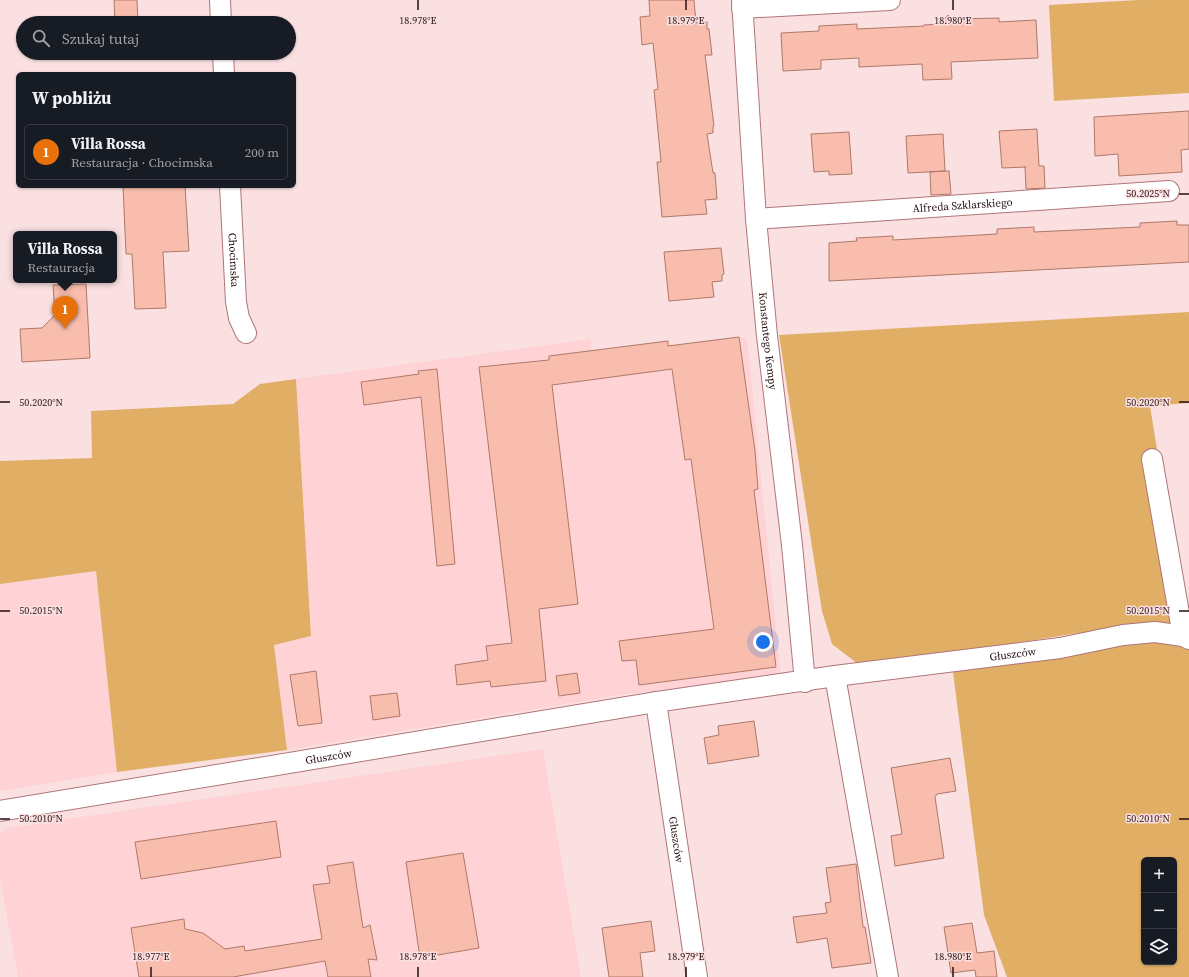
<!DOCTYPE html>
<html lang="pl">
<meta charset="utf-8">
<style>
body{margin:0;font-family:"Source Serif 4",serif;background:#242831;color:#f1f3f6}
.controls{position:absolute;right:12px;bottom:12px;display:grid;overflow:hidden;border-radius:6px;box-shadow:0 1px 3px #0004}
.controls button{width:36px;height:36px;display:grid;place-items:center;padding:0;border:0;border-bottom:1px solid #363941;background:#171b24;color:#f1f3f6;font:20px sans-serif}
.you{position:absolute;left:763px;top:642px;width:14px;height:14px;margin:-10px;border:3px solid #fff;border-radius:50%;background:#1a73e8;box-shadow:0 0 0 6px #1a73e833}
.badge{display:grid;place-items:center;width:26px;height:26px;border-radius:50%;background:#b45309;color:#fff;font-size:13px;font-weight:700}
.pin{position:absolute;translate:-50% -33px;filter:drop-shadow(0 1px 2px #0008)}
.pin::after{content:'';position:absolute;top:21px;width:14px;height:12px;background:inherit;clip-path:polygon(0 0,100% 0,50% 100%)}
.popup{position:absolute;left:13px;top:231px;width:104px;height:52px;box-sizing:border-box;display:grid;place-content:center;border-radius:6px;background:#171b24;filter:drop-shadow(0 1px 3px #0005);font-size:13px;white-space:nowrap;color:#9ea1a6}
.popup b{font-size:15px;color:#f1f3f6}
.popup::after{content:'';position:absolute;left:50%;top:100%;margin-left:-8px;border:8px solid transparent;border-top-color:#171b24}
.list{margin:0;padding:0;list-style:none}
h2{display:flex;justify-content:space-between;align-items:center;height:52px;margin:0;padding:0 16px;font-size:17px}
h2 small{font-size:13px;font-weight:400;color:#9ea1a6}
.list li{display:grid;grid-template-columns:26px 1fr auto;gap:12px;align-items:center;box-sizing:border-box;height:56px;margin:0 8px 8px;padding:0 8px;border:1px solid #363941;border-radius:6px}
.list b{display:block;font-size:15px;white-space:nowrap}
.list p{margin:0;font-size:13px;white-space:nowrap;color:#9ea1a6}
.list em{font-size:13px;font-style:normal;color:#9ea1a6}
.icon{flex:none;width:22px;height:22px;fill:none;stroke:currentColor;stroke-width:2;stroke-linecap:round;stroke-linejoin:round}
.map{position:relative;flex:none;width:1189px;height:977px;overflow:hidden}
.search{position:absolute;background:#171b24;box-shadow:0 1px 3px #0004;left:16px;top:16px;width:280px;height:44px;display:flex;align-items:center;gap:10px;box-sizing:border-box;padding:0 14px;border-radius:22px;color:#9ea1a6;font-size:15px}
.panel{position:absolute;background:#171b24;box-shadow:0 1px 3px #0004;left:16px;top:72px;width:280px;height:116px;border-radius:6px}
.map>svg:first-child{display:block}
.built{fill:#ffd3d5}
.green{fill:#e0ae65;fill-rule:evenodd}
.building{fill:#f9bdad;stroke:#af7869}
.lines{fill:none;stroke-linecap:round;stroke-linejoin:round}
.street-casing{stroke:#af7578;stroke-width:22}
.street{stroke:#fff;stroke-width:20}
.ticks{fill:none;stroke:#240f11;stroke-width:1.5}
.labels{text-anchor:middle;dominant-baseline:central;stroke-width:3;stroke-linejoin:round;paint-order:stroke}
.street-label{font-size:11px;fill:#240f11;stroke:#fbe0e1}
.ticks-label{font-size:10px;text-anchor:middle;fill:#240f11;stroke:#fbe0e1;stroke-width:3;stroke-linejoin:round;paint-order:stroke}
</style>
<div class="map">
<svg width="1189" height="977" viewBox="0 0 1189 977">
<rect width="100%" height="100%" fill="#fbe0e1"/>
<!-- built -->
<g class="built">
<polygon points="747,337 781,676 627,694 287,750 274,644 311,636 296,379 591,339 591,351 668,341 669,346"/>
<polygon points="96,571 117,772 0,791 0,584"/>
<polygon points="543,749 581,977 18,977 0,879 0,834 6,828"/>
</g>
<!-- green -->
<g class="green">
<polygon points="1139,0 1189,0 1189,93 1054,101 1049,5"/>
<polygon points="1189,312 1189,403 1150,406 1185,623 1078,633 904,661 858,664 832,644 822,611 779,335"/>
<polygon points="296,379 311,636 274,645 287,750 117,772 96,571 0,584 0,461 92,458 91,411 233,404 260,384"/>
<path d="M 1128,641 L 1175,641 L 1189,650 L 1189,977 L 1007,977 L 984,915 L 953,672 ZM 1144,860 L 1174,860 L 1174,962 L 1144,962 Z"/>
</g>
<!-- building -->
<g class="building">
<polygon points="114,0 137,0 138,23 115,23"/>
<polygon points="649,0 694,0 696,23 707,22 707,29 709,29 712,55 705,55 714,126 713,126 713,133 707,134 713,173 715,173 717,199 705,200 707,214 662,217 657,162 661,162 654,90 658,89 653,43 642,45 640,17 650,16"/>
<polygon points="948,15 953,19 999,18 999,22 1036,20 1038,58 951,62 952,79 923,80 922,64 859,67 859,58 821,60 821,69 783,71 781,33 819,31 819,26 857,24 857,29 924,26 924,25 940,24"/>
<polygon points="1189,111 1189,149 1181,150 1182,172 1119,176 1118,154 1095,156 1094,117"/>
<polygon points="1037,129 1039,166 1044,166 1045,188 1026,189 1025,167 1026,167 1002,168 999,131"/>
<polygon points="849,132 852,174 829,175 829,171 814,172 811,134"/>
<polygon points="943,134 945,171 949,171 951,194 931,195 930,172 945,171 908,173 906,136"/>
<polygon points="123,186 185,186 189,251 163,252 166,308 135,309 132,254 126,254"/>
<polygon points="1177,221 1177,225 1189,225 1189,262 829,281 829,243 857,241 856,238 893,236 893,240 997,234 997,229 1016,228 1034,227 1034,232 1140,227 1140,223"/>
<polygon points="721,248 724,274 722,275 722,281 712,282 714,297 669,301 664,252"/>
<polygon points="86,284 90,358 22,362 20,329 42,328 55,315 53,285"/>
<polygon points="739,337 755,451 758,489 754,490 776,667 639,685 636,660 622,661 619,641 714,629 691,459 685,460 672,369 552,385 578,604 539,609 546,681 491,687 490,681 457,685 455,665 488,660 486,646 512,643 479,367 549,360 549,356 668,341 668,346"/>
<polygon points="437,369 455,564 437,566 421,397 364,405 361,382 419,374 418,371"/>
<polygon points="316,671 322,723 298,726 290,675"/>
<polygon points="577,673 580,693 559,696 556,676"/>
<polygon points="397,693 400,716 373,720 370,696"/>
<polygon points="754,721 759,756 708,764 704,738 719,735 718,726"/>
<polygon points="950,758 956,791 937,794 935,797 944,858 895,866 891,836 902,834 891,768"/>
<polygon points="276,821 281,857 141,879 135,842"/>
<polygon points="463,853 479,948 420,958 406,862"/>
<polygon points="353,862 363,928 370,925 377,960 368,959 371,977 328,977 325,961 233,977 139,977 131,928 184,919 185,929 203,933 225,949 244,946 245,951 322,939 313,885 330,883 327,866"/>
<polygon points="856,864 863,927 865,927 871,963 832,968 827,938 797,943 793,917 827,913 825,903 831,902 826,868"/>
<polygon points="651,921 655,951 640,953 643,977 609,977 602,928"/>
<polygon points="972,923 977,953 994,951 997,977 976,977 975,970 951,973 944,927"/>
</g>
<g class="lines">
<defs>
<g id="street">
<polyline points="220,0 221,23"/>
<path id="s1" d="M 742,0 L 756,219 L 767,336 L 792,545 L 805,682"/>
<polyline points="742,8 890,0"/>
<polyline points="223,53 224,74"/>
<path id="s2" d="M 230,186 L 236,302 L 239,318 L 246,333"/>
<path id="s3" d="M 756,219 L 1169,191"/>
<polyline points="1152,459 1183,636"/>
<polyline points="835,676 888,977"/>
<path id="s4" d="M 656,702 L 697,977"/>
<path id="s5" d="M 0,811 L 656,702 L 835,676 L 1060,648 L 1123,635 L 1155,632 L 1183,636 L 1189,639"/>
</g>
</defs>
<!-- street casing -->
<use href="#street" class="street-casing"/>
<!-- street -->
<use href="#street" class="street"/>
</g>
<!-- ticks -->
<path class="ticks" d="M 418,0 L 418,10M 686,0 L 686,10M 953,0 L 953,10M 1179,194 L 1189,194M 0,402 L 10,402M 1179,402 L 1189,402M 0,611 L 10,611M 1179,611 L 1189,611M 0,819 L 10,819M 1179,819 L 1189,819M 151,967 L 151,977M 418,967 L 418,977M 686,967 L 686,977M 953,967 L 953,977"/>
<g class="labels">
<!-- street labels -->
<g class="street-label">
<text stroke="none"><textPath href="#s3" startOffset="207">Alfreda Szklarskiego</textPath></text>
<text stroke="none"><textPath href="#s2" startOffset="74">Chocimska</textPath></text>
<text stroke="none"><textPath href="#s1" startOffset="342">Konstantego Kempy</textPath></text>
<text stroke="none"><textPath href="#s5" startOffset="1025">Głuszców</textPath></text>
<text stroke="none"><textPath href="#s5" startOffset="333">Głuszców</textPath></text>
<text stroke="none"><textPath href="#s4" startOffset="139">Głuszców</textPath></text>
</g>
</g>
<g class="ticks-label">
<text x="418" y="24">18.978°E</text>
<text x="686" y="24">18.979°E</text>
<text x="953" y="24">18.980°E</text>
<text x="1148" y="197">50.2025°N</text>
<text x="41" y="406">50.2020°N</text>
<text x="1148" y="406">50.2020°N</text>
<text x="41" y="614">50.2015°N</text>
<text x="1148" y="614">50.2015°N</text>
<text x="41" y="822">50.2010°N</text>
<text x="1148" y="822">50.2010°N</text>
<text x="151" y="960">18.977°E</text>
<text x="418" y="960">18.978°E</text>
<text x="686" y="960">18.979°E</text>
<text x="953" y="960">18.980°E</text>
</g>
</svg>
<div class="controls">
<button>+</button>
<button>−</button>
<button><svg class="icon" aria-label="layers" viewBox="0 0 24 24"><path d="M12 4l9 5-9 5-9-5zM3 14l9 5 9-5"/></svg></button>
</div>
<div class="you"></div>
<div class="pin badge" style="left:65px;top:329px;background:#e8710a">1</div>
<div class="popup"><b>Villa Rossa</b>Restauracja</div>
<div class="search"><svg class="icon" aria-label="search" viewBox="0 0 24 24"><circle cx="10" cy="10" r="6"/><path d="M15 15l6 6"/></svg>Szukaj tutaj</div>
<section class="panel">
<h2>W pobliżu<small></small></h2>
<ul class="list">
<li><span class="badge" style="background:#e8710a">1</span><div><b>Villa Rossa</b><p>Restauracja · Chocimska</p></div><em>200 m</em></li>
</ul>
</section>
</div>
